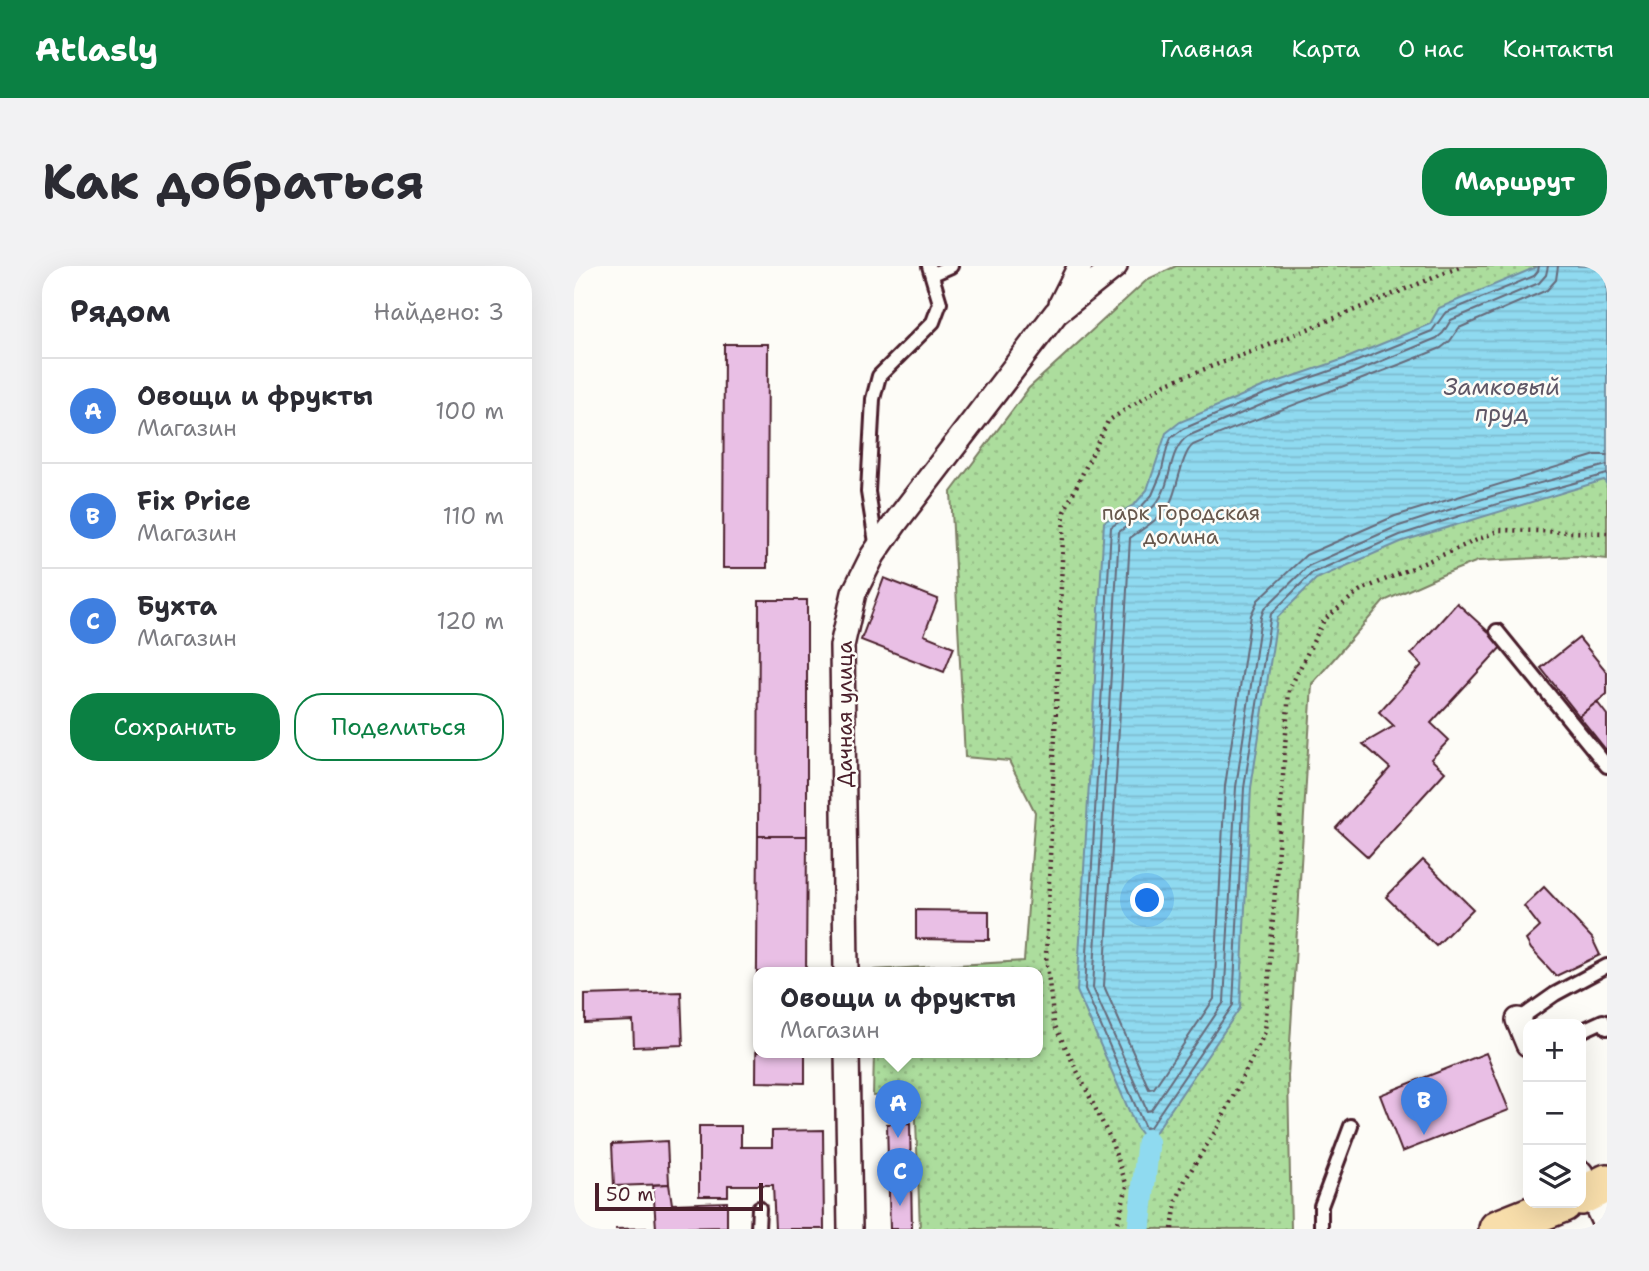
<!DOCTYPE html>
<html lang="ru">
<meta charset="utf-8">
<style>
body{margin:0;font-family:"Shantell Sans",sans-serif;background:#f2f2f3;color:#2b2b33}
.controls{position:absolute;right:21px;bottom:21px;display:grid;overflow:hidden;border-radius:14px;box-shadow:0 7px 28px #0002}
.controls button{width:63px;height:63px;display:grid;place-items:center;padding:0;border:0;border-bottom:2px solid #e1e1e2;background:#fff;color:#2b2b33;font:35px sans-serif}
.scale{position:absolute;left:21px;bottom:18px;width:168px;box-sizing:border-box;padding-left:7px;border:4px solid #4a1f2b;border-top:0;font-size:19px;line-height:24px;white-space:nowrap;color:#4a1f2b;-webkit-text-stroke:5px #fdfcf7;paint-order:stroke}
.you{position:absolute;left:574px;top:635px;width:24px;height:24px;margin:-18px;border:5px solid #fff;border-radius:50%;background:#1a73e8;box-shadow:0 0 0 10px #1a73e833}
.badge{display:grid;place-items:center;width:46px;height:46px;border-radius:50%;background:#0b8043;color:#fff;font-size:23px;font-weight:700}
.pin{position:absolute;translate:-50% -58px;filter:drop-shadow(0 2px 4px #0008)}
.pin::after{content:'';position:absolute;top:37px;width:24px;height:21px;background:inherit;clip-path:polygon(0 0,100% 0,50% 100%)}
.popup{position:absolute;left:179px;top:701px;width:290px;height:91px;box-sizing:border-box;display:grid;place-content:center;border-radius:14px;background:#fff;filter:drop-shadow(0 2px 5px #0005);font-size:23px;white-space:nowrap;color:#7c7c81}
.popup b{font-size:26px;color:#2b2b33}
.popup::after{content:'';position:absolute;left:50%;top:100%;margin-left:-14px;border:14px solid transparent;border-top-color:#fff}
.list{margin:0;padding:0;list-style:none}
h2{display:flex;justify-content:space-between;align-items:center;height:91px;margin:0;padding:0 28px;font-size:30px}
h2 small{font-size:23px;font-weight:400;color:#7c7c81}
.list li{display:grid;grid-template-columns:46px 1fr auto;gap:21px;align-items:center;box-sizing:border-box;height:105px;padding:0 28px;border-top:2px solid #e1e1e2}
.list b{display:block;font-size:26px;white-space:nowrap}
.list p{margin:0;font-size:23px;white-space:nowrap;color:#7c7c81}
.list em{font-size:23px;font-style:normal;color:#7c7c81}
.actions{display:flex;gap:14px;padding:21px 28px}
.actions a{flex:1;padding:16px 0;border:2px solid #0b8043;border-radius:28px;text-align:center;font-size:24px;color:#0b8043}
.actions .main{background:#0b8043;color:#fff}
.icon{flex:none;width:38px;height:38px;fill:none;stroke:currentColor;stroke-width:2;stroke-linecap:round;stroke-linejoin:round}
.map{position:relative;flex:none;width:1033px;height:963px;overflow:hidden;border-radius:28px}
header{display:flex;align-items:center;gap:42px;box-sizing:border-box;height:98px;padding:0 35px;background:#0b8043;color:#fff}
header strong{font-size:33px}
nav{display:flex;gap:38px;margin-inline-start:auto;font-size:24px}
.intro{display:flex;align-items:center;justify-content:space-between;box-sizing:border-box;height:168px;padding:0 42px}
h1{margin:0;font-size:49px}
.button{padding:18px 32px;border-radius:28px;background:#0b8043;color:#fff;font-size:24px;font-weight:700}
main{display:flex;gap:42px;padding:0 42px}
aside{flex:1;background:#fff;border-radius:28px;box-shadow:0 7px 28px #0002}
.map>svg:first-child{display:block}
.grass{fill:url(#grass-dots);stroke:#7b7e64;stroke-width:2}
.water{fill:url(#water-rules);stroke:#738fa1;stroke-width:2}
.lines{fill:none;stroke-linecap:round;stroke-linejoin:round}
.shore{stroke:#666a7a;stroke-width:2}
.canal{stroke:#8fdaf0;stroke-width:23}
.building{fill:#e9bfe5;stroke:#4a1f2b;stroke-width:2}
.service-casing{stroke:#4a1f2b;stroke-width:18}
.minor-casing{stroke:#4a1f2b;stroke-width:28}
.primary-casing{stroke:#4a1f2b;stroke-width:42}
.path{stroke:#4a1f2b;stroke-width:4.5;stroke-dasharray:2 5;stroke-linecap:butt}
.service{stroke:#fdfcf7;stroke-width:12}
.minor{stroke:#fdfcf7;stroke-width:23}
.primary{stroke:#f8deab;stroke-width:37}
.labels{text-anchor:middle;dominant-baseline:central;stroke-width:5;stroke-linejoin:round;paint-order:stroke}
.park-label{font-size:21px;fill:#67584d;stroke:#fdfcf7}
.street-label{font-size:21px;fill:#4a1f2b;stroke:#fdfcf7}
.water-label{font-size:23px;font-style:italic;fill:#5f5766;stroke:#fdfcf7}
</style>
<header>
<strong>Atlasly</strong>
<nav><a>Главная</a><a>Карта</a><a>О нас</a><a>Контакты</a></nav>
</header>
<div class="intro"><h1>Как добраться</h1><a class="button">Маршрут</a></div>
<main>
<aside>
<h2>Рядом<small>Найдено: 3</small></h2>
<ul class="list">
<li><span class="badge" style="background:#3f7fe0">A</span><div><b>Овощи и фрукты</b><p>Магазин</p></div><em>100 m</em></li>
<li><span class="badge" style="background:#3f7fe0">B</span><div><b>Fix Price</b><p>Магазин</p></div><em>110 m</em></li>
<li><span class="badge" style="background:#3f7fe0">C</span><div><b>Бухта</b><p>Магазин</p></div><em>120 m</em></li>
</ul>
<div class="actions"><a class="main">Сохранить</a><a>Поделиться</a></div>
</aside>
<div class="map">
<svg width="1033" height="963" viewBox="0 0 1033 963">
<defs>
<pattern id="grass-dots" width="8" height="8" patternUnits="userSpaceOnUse" patternTransform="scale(1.75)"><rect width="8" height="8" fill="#acdd9d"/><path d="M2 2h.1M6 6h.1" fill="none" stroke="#96bd87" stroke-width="1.8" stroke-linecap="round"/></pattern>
<pattern id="water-rules" width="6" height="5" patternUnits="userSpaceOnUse" patternTransform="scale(1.75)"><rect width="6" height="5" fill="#8fdaf0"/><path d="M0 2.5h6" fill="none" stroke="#7dbbce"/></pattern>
</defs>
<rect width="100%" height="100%" fill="#fdfcf7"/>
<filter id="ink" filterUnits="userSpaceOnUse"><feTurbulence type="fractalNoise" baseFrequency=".0143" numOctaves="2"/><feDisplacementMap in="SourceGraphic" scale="14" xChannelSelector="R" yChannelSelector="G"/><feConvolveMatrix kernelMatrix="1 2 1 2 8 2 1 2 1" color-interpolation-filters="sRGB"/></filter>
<g filter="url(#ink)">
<!-- grass -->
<polygon class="grass" points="602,0 1033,0 1033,293 1002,290 904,295 868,309 810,335 738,418 714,810 717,963 346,963 341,828 299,830 300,786 464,786 464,706 300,706 300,704 450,695 461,546 435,495 391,491 377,226 455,122 574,13"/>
<!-- water -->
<polygon class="water" points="965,0 1033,0 1033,219 1030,214 829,275 742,313 703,352 677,522 666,742 574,877 562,861 503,725 530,256 561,238 573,224 592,167 606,156 688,121 773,92 856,58 865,42"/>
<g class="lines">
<!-- shore -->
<g class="shore">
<polyline points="965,0 964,5 960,10 871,47 858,65 776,98 690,128 609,163 597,172 593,182 587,208 578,229 565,243 537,261 511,723 571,862 576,861 659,739 670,522 697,348 738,307 826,269 920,239 1033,208"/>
<path d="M 974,0 L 972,9 L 965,17 L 877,54 L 869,67 L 863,72 L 779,107 L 694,136 L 614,170 C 593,185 599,215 584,235 C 574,249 559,255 545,266 L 519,722 L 573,845 L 577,844 L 650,736 L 662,521 L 687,351 L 690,343 L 734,300 L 822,261 L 918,230 L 1033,199"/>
<path d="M 984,0 L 982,14 L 973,24 L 885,62 L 876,75 L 867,82 C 785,116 701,144 619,179 C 608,187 604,220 597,235 C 587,253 571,261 556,272 L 530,720 L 575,823 L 580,822 L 640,733 L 651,520 L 677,349 L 684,334 L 732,289 L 821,250 L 1022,189 L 1033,189"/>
</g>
<!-- canal -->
<polyline class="canal" points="565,963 574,877"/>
</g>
<!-- building -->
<g class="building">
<polygon points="150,78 194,78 193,302 149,302"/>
<polygon points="310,312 364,333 350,369 380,381 370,406 287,374"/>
<polygon points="185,334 233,334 233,570 184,570"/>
<polygon points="883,337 929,379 857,457 875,474 857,493 871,506 794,591 762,562 816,502 789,478 820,460 805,446 848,399 837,388"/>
<polygon points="1005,372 1033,406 1033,428 1005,450 967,402"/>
<polygon points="1023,436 1033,449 1033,485 1005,450"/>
<polygon points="184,570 233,570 232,706 184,706 184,786 231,786 231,817 182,816"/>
<polygon points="849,594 899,643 862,680 812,631"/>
<polygon points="970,621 1018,672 1026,689 982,710 957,683 952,674 966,661 950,640"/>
<polygon points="342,644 415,645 415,674 342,673"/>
<polygon points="107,726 109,779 60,781 59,755 11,757 11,729"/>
<polygon points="912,787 935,844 828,886 806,829"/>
<polygon points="336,857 338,963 316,963 313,858"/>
<polygon points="125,860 167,860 167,881 198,881 198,865 249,864 250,963 201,963 199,919 154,919 154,930 125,930"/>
<polygon points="93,875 95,918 40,920 38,878"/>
<polygon points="95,918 98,938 153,936 153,961 41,963 82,962 79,919"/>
</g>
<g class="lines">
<defs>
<g id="service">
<polyline points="359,8 377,0"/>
<polyline points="303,283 294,226 299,133 305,110 359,56 366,37 355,0"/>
<polyline points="923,365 1033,500"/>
<polyline points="944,754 981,728 1033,700"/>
<polyline points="1007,765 1029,755 1033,762"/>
<polyline points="184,963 185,942"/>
<polyline points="747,963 747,940 777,860"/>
</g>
<g id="minor">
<polyline points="487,38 506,0"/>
<polyline points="272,706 268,380 280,327 299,289 322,256 482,47 541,0"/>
<polyline points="944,754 954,778"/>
<polyline points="273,786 276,963"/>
<polyline points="1007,907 1033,963"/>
</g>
<g id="primary">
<polyline points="1007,930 1033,917"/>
<polyline points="924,963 989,937"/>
</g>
</defs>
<!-- service casing -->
<use href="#service" class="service-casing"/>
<!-- minor casing -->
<use href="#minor" class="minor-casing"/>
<!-- primary casing -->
<use href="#primary" class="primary-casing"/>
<!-- path -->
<g class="path">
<polyline points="542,963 553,920 536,872 480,758 472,690 490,246 534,155 593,117 690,81 888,0"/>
<polyline points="598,963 602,936 611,914 644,861 691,766 715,424 750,354 785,325 926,264 1033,267"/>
</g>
<!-- service -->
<use href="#service" class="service"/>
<!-- minor -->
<use href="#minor" class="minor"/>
<!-- primary -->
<use href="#primary" class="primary"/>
</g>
</g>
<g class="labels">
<!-- park labels -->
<g class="park-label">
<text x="607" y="247">парк Городская<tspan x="607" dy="24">долина</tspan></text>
</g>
<!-- street labels -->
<g class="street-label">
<text transform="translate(271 448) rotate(-90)">Дачная улица</text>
</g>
<!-- water labels -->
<g class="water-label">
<text x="928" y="121">Замковый<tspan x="928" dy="26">пруд</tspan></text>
</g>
</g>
</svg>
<div class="controls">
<button>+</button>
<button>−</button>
<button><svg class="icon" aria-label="layers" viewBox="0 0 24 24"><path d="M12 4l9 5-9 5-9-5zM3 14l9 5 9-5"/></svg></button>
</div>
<div class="scale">50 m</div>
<div class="you"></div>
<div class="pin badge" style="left:324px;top:872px;background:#3f7fe0">A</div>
<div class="popup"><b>Овощи и фрукты</b>Магазин</div>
<div class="pin badge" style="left:850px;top:869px;background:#3f7fe0">B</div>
<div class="pin badge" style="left:326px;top:940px;background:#3f7fe0">C</div>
</div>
</main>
